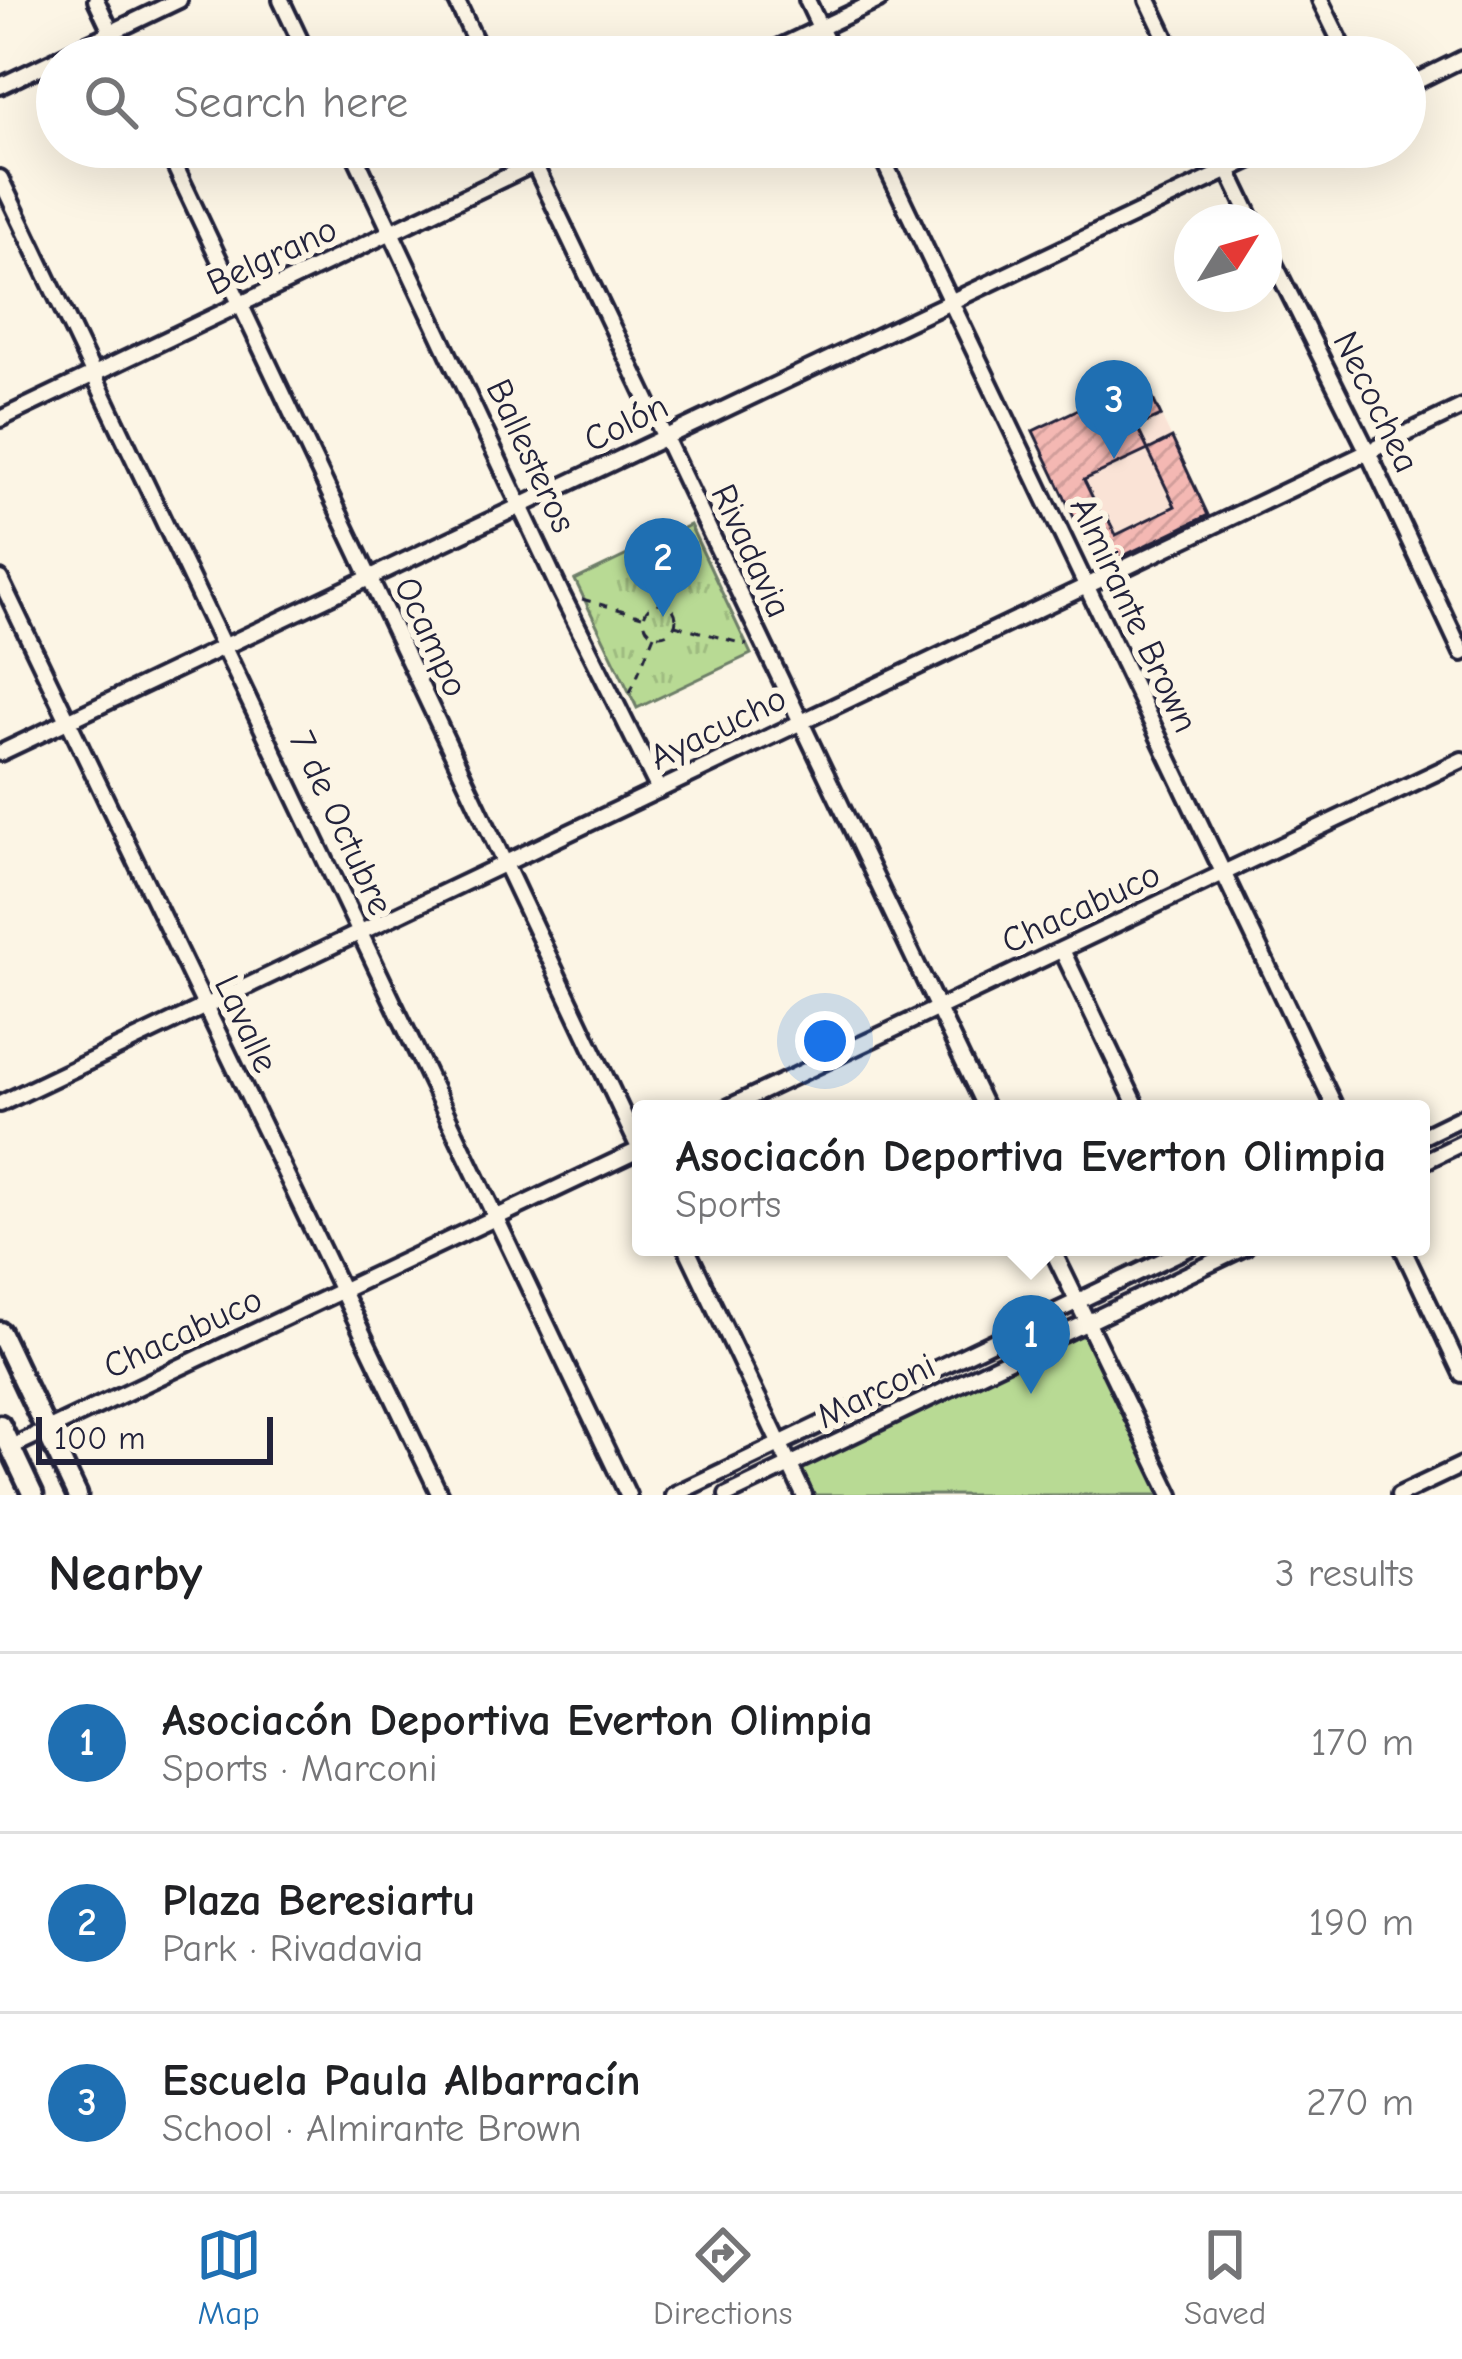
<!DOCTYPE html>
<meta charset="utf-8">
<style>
body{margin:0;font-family:"Comic Neue",sans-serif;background:#f2f2f2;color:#202124}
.compass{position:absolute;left:1174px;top:204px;width:108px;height:108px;border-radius:50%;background:#fff;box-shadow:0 12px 48px #0002;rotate:53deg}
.scale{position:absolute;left:36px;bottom:30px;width:237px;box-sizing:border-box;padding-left:12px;border:6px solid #22223b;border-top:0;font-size:33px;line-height:42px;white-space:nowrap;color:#22223b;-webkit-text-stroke:9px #fcf5e5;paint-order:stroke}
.you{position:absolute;left:825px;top:1041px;width:42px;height:42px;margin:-30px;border:9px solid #fff;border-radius:50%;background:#1a73e8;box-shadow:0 0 0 18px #1a73e833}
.badge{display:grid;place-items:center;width:78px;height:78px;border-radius:50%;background:#1f6fb2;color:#fff;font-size:39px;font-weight:700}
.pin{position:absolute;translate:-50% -99px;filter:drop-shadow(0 3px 6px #0008)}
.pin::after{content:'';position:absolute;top:63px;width:42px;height:36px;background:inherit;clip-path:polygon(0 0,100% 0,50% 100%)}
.popup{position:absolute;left:632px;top:1100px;width:798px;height:156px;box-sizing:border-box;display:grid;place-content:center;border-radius:12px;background:#fff;filter:drop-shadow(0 3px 9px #0005);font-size:39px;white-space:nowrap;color:#757577}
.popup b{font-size:45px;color:#202124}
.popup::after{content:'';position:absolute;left:50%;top:100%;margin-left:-24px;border:24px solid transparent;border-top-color:#fff}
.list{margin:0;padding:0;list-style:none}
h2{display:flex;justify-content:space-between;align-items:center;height:156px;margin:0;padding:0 48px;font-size:51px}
h2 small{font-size:39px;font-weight:400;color:#757577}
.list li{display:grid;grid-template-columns:78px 1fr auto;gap:36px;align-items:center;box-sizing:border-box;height:180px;padding:0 48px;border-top:3px solid #e0e0e0}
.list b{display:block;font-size:45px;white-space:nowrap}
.list p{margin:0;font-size:39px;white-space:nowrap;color:#757577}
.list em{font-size:39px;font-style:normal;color:#757577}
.icon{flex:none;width:66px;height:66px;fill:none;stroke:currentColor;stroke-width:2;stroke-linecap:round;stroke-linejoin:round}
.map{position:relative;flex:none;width:1462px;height:1495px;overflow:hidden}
.search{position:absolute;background:#fff;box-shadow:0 12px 48px #0002;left:36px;right:36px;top:36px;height:132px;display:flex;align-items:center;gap:30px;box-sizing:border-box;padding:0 42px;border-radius:66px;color:#757577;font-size:45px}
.sheet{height:696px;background:#fff}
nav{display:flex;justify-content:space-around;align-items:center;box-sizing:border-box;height:168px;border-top:3px solid #e0e0e0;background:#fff;font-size:33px;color:#757577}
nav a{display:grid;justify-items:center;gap:6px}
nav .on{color:#1f6fb2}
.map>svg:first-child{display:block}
.built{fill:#fae3d6}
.park{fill:url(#park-tufts);stroke:#6d7e68;stroke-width:3}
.garden{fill:#b8da94;stroke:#6d7e68;stroke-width:3}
.building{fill:url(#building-hatch);stroke:#22223b;stroke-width:3;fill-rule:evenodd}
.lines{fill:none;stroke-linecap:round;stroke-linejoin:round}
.street-casing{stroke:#22223b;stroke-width:22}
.secondary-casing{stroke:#22223b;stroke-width:27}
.path{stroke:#22223b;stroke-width:3;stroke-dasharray:9 9;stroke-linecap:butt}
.street{stroke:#fcf5e5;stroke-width:14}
.secondary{stroke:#fcf5e5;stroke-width:18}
.labels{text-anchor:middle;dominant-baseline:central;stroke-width:12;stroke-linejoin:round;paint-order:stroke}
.street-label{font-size:36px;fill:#22223b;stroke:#fcf5e5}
</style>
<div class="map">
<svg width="1462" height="1495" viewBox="0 0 1462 1495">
<defs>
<pattern id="park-tufts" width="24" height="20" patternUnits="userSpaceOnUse" patternTransform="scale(3)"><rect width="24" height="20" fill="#b8da94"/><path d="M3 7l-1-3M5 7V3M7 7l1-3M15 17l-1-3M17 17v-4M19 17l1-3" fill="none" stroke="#9ebb80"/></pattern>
<pattern id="building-hatch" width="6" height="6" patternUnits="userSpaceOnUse" patternTransform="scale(3)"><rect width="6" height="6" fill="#f4b8b3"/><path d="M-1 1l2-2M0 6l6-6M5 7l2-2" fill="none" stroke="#d19e9b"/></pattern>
</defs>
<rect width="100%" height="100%" fill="#fcf5e5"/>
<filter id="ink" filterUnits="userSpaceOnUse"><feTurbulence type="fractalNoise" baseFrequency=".00833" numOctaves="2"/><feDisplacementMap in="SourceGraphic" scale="24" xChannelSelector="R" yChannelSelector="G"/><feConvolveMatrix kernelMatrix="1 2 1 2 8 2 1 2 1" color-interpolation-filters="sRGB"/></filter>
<g filter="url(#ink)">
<!-- built -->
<polygon class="built" points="1143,378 1209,516 1099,568 1033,431"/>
<!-- park -->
<polygon class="park" points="690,525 751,654 637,708 575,580"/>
<!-- garden -->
<polygon class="garden" points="1089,1322 1171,1495 804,1495 789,1465"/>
<!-- building -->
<path class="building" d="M 1143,378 L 1161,416 L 1137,427 L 1148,450 L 1172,438 L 1208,515 L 1098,568 L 1033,431 ZM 1148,450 L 1175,506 L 1116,535 L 1107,517 L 1103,519 L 1084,480 Z"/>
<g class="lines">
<defs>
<g id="street">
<polyline points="96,0 123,57"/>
<polyline points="281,0 308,57"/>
<polyline points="456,0 483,57"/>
<polyline points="807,0 834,57"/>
<polyline points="1148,0 1175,57"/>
<polyline points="1320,0 1348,57"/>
<polyline points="60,57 179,0"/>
<polyline points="759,57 879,0"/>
<polyline points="0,86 57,59"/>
<polyline points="1405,87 1462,59"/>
<polyline points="166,147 641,1152"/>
<polyline points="351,147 561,593 659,790"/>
<polyline points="526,147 986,1109"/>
<polyline points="877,147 1336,1109"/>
<polyline points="1217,147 1253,222"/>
<polyline points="0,178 628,1495"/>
<polyline points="1264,243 1368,452 1462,653"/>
<polyline points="0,419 569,147"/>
<polyline points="0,579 440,1495"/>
<polyline points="0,753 1277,147"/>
<polyline points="1062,950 1138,1109"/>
<polyline points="0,1104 1462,407"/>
<polyline points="725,1109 1462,760"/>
<polyline points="1421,1137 1462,1117"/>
<polyline points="1421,1163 1462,1143"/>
<polyline points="686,1247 804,1495"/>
<polyline points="1051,1247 1171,1495"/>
<polyline points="1402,1247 1462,1374"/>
<polyline points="11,1447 641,1149"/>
<polyline points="673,1495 1191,1247"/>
<polyline points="727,1495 1245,1247"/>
<polyline points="1399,1495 1462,1465"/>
</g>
<g id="secondary">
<polyline points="0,1332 77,1495"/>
<polyline points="0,1425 33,1495"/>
</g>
</defs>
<!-- street casing -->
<use href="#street" class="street-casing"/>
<!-- secondary casing -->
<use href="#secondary" class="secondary-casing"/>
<!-- path -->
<g class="path">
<polyline points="582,599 642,616"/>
<polyline points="668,603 696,540"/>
<circle cx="660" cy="619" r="16"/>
<polyline points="675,625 747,645"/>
<polyline points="630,693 654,635"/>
</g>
<!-- street -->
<use href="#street" class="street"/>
<!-- secondary -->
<use href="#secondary" class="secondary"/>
</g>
</g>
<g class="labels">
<!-- street labels -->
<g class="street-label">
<text transform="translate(272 256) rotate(-25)">Belgrano</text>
<text transform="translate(1376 402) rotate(64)">Necochea</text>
<text transform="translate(626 423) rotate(-26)">Colón</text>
<text transform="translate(531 456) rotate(65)">Ballesteros</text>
<text transform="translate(751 551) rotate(65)">Rivadavia</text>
<text transform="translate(1134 615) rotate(65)">Almirante Brown</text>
<text transform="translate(431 637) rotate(65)">Ocampo</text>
<text transform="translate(718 728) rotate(-26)">Ayacucho</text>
<text transform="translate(341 823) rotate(65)">7 de Octubre</text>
<text transform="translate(1081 908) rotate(-25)">Chacabuco</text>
<text transform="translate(246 1024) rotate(65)">Lavalle</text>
<text transform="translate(183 1333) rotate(-25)">Chacabuco</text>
<text transform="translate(876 1391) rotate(-26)">Marconi</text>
</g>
</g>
</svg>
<svg class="compass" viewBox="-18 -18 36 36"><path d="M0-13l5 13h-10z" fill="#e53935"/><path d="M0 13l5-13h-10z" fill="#757577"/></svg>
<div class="scale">100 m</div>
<div class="you"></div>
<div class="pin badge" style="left:1031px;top:1394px">1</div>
<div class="popup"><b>Asociacón Deportiva Everton Olimpia</b>Sports</div>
<div class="pin badge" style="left:663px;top:617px">2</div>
<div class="pin badge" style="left:1114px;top:459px">3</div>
<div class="search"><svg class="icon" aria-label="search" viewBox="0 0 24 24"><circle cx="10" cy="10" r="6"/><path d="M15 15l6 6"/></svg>Search here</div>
</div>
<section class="sheet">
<h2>Nearby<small>3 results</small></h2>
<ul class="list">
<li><span class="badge">1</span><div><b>Asociacón Deportiva Everton Olimpia</b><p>Sports · Marconi</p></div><em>170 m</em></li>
<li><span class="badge">2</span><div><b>Plaza Beresiartu</b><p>Park · Rivadavia</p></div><em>190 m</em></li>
<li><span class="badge">3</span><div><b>Escuela Paula Albarracín</b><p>School · Almirante Brown</p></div><em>270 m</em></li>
</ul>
</section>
<nav>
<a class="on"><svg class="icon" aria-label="map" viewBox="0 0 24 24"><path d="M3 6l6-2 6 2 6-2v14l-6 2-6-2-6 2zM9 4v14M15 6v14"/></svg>Map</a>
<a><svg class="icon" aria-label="directions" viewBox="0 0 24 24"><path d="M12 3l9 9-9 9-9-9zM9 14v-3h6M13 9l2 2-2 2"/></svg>Directions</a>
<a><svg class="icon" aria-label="saved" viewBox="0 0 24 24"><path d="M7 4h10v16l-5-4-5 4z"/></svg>Saved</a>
</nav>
